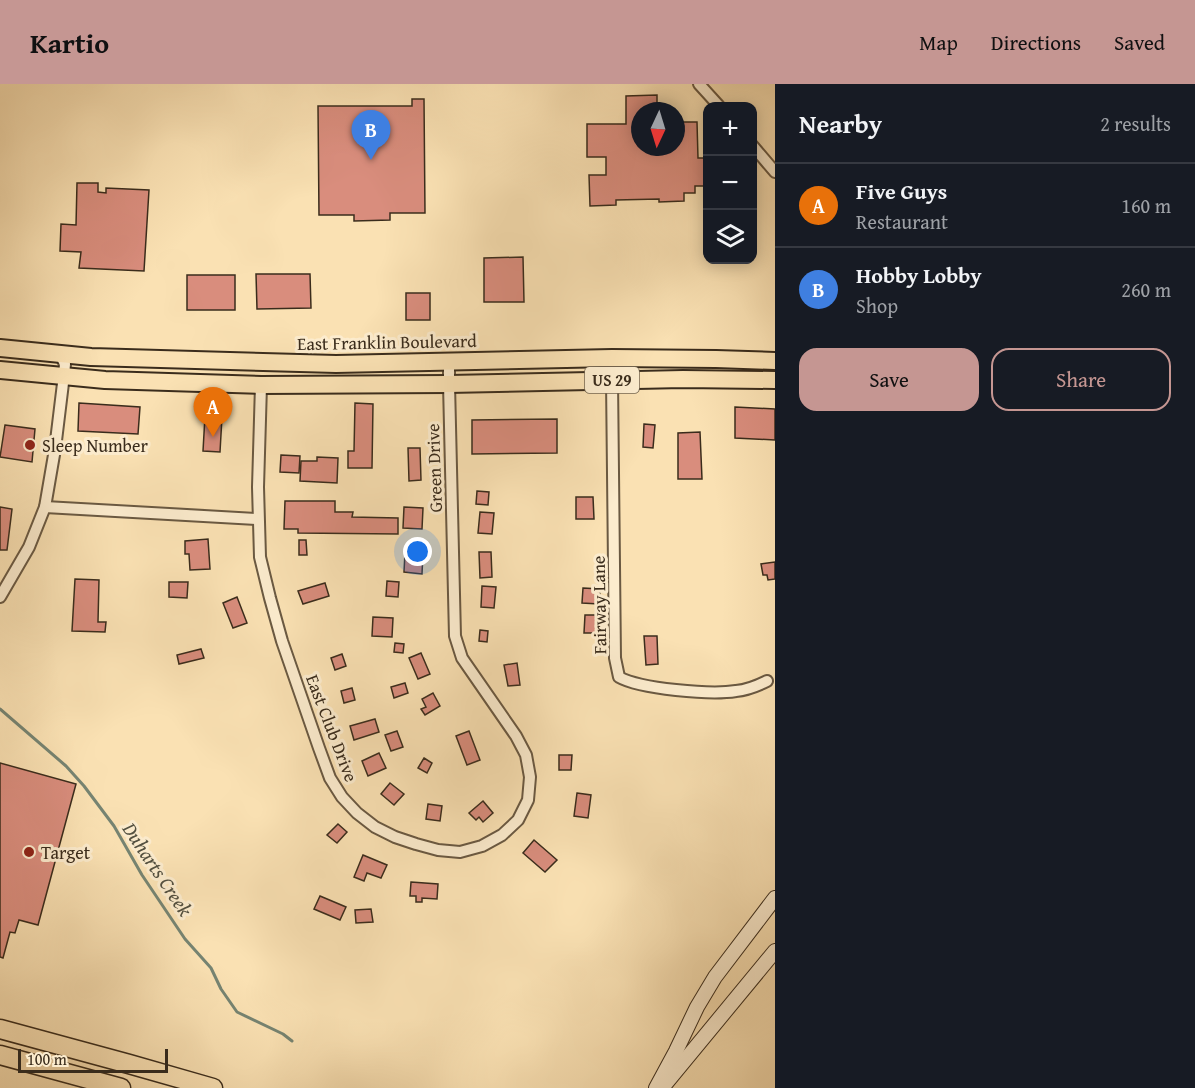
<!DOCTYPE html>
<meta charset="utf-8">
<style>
body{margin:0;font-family:"Gentium Book Plus",serif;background:#20242c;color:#f1f3f6}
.controls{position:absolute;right:18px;top:18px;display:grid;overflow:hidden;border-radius:12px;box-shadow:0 3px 15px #0003}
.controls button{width:54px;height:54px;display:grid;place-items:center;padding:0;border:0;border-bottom:2px solid #363941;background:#171b24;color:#f1f3f6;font:30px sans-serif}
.compass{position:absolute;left:631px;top:18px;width:54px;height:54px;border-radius:50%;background:#171b24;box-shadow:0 3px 15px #0003;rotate:184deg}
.scale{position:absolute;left:18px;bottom:15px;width:150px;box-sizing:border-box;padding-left:6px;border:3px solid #3a2c1c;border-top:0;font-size:16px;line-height:21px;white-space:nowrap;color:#3a2c1c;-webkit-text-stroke:4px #fcecce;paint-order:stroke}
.you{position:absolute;left:418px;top:468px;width:21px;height:21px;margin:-15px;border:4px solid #fff;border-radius:50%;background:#1a73e8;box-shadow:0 0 0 9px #1a73e833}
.badge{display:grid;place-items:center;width:39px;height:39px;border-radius:50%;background:#c59692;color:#fff;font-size:20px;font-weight:700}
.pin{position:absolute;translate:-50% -50px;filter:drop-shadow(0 2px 3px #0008)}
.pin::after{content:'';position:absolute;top:32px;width:21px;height:18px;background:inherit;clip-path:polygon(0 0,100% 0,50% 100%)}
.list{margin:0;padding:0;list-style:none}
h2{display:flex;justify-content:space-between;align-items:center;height:78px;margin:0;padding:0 24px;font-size:26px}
h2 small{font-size:20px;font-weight:400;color:#9ea1a6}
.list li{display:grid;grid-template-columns:39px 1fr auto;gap:18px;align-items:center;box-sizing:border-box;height:84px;padding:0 24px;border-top:2px solid #363941}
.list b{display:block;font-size:22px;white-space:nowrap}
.list p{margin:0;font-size:20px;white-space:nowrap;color:#9ea1a6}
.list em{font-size:20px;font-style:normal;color:#9ea1a6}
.actions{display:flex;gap:12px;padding:18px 24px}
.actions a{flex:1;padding:14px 0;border:2px solid #c59692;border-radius:18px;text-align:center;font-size:21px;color:#c59692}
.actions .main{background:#c59692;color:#111}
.icon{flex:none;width:33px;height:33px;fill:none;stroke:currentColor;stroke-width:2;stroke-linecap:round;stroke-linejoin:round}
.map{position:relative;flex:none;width:775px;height:1004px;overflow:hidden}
header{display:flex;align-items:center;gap:36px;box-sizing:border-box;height:84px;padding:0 30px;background:#c59692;color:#111}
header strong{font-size:28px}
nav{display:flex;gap:33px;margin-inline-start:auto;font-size:21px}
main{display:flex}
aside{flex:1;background:#171b24}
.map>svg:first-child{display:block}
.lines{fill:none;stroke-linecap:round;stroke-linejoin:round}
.stream{stroke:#768472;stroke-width:3}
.building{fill:#d98d7d;stroke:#3a2c1c;stroke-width:1.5}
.minor-casing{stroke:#6a5942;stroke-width:14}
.secondary-casing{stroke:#3a2c1c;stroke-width:16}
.primary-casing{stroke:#3a2c1c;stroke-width:20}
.motorway-casing{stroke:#3a2c1c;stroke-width:21}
.minor{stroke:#fcecce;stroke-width:10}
.secondary{stroke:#fcecce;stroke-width:14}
.primary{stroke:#fae1b3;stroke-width:16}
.motorway{stroke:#fae1b3;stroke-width:18}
.poi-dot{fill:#8f2418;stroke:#fcecce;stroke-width:2}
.labels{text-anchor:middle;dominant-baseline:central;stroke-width:6;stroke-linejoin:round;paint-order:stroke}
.shield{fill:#fcecce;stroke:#746651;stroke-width:1.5}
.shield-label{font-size:16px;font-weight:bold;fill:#3a2c1c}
.street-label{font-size:18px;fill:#3a2c1c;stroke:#fcecce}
.poi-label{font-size:18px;fill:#3a2c1c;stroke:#fcecce;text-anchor:start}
.water-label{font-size:20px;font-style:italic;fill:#535040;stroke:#fcecce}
</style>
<header>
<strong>Kartio</strong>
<nav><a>Map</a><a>Directions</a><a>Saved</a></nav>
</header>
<main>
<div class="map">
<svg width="775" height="1004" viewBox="0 0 775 1004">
<rect width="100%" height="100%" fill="#fae1b3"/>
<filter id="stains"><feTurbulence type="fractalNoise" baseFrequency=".00333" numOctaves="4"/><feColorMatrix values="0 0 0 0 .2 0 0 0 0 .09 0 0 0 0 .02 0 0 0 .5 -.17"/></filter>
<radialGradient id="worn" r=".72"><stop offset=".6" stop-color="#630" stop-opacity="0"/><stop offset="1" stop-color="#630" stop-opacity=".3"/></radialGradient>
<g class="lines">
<!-- stream -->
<polyline class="stream" points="0,625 66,682 84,702 114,742 142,791 185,855 211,884 221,905 237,928 283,950 292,957"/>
</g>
<!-- building -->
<g class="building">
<polygon points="657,11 657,23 667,23 667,27 640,27 640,63 676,63 676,38 697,38 698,74 708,74 708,102 695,102 695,109 684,109 684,117 659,118 659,115 616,116 616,121 590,122 589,91 606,91 606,73 587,73 587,40 626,40 626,12"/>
<polygon points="412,15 424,15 425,129 390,129 390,136 354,137 354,131 319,131 318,22 412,22"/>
<polygon points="77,99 98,99 98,108 106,109 106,104 149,106 144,187 79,184 81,168 60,167 61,140 76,141"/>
<polygon points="523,173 524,218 484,218 484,174"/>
<polygon points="256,190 310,190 311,224 257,225"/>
<rect x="187" y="191" width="48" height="35"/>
<rect x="406" y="209" width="24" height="27"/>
<polygon points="79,319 140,323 138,350 78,347"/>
<polygon points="355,319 373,320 372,384 348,384 348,367 354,367"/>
<polygon points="735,323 775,325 775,356 735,354"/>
<polygon points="205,332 222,333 220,368 203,367"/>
<polygon points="557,335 557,369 472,370 472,336"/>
<polygon points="644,340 655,341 653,364 643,363"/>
<polygon points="5,341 35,345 32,378 0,373"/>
<polygon points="700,348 702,395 678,395 678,349"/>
<polygon points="408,364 420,364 421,396 409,397"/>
<polygon points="281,371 300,372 299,389 280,388"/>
<polygon points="317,373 338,374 337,399 300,397 301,377 317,377"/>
<polygon points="477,407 489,408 488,421 476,420"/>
<polygon points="576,413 593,413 594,435 576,435"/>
<polygon points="285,417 335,417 335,428 353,428 352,433 398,434 398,450 298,449 298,445 284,445"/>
<polygon points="0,423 12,425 7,466 0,466"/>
<polygon points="404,423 423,424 422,445 403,444"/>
<polygon points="480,428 494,429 492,450 478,449"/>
<polygon points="208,455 210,485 190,486 189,470 185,470 185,457"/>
<polygon points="299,456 306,456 307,471 299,471"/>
<polygon points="405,468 423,469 422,490 404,488"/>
<polygon points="479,468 491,468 492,493 480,494"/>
<polygon points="775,478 775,495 768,496 767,491 763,491 761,480"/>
<polygon points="75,495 99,496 98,538 106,538 105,548 72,547"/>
<polygon points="387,497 399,498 398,513 386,512"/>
<polygon points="169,498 188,498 187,514 169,513"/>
<polygon points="325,499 329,512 303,520 298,507"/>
<polygon points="482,502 496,503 494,524 481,523"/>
<polygon points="583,504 600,505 599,520 582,519"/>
<polygon points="237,513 247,539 233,544 223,519"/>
<polygon points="585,531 602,531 601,549 584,549"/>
<polygon points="373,533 393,534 392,553 372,552"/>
<polygon points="480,546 488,547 487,558 479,557"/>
<polygon points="644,552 657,552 658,580 646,581"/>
<polygon points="395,559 404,560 403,569 394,568"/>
<polygon points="201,565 204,574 179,580 177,571"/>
<polygon points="421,569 430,590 418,595 409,574"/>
<polygon points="342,570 346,582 335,586 331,574"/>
<polygon points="517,579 520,601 508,602 504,581"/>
<polygon points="405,599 408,609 394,614 391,603"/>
<polygon points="352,604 355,616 344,619 341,607"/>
<polygon points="433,609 440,622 425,631 421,625 426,623 422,615"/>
<polygon points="375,635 379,648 354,656 350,642"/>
<polygon points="397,647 403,663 391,667 385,651"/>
<polygon points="469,647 480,676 467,681 456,652"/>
<polygon points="379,669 386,684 368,692 362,677"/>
<polygon points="559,671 572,671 571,686 559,686"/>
<polygon points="424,674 432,679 427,689 418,684"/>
<polygon points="0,679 76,700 38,841 19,836 15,849 10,848 3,874 0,873"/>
<polygon points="390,699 404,710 394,721 381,710"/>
<polygon points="577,709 591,711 588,734 574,732"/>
<polygon points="483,717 493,729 483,738 479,733 476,736 469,729"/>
<polygon points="428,720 442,722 440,737 426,735"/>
<polygon points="338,740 347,748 337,759 327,751"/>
<polygon points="534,756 557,776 545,788 523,769"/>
<polygon points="363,771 387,781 381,794 367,789 364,797 354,793"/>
<polygon points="411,798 438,800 437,815 422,814 422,818 416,818 416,812 410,812"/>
<polygon points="320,812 346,823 340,836 314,825"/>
<polygon points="371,825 373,838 356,839 355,826"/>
</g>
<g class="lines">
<defs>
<g id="minor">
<polyline points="699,0 719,22"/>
<polyline points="752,61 775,88"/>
<path d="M 612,296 L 615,574 L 619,593 C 640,605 711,611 736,607 C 747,606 757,602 767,597"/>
<polyline points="261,301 258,403 260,473 270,514 282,557 319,664 330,694 342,713 357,729 375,743 395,753 416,760 438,766 460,768 482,762 502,751 518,736 528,716 530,693 526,671 516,652 462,574 455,552 449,300 449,277"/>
<polyline points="45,423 258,435"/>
<polyline points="0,513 29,463 45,423 55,365 64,291 65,280 60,270"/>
</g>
<g id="secondary">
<polyline points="656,1004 676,967 697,923 715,893 775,814"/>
<polyline points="662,1004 775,867"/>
</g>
<g id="primary">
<polyline points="0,264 91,273 336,280 612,274 716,275 775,277"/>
<polyline points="0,286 105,296 261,301 449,300 683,295 775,296"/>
</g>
<g id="motorway">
<polyline points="0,945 129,980 213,1004"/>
<polyline points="0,971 121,1004"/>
</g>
</defs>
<!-- minor casing -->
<use href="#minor" class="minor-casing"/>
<!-- secondary casing -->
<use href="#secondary" class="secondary-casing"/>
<!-- primary casing -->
<use href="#primary" class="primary-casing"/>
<!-- motorway casing -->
<use href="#motorway" class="motorway-casing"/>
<!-- minor -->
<use href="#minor" class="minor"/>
<!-- secondary -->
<use href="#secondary" class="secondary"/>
<!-- primary -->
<use href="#primary" class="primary"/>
<!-- motorway -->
<use href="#motorway" class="motorway"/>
</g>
<!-- markers -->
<g class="poi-dot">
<circle cx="30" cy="361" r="6"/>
<circle cx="29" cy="768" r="6"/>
</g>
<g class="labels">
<!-- shield labels -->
<rect class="shield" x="585" y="283" width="54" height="26" rx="4.5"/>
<g class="shield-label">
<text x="612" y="296">US 29</text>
</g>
<!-- street labels -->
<g class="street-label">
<text transform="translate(387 258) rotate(-1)">East Franklin Boulevard</text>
<text transform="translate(434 384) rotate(-92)">Green Drive</text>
<text transform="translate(599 521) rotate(-91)">Fairway Lane</text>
<text transform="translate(332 644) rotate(69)">East Club Drive</text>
</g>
<!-- poi labels -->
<g class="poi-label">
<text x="42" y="361">Sleep Number</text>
<text x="41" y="768">Target</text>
</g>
<!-- water labels -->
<g class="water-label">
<text transform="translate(158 785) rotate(56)">Duharts Creek</text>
</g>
</g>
<rect width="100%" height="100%" filter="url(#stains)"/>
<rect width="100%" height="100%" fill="url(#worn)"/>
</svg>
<div class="controls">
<button>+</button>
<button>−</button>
<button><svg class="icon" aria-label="layers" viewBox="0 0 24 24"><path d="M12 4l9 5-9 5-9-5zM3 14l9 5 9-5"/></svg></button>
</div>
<svg class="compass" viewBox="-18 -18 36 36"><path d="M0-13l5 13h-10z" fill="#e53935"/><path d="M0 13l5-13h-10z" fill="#9ea1a6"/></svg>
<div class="scale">100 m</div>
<div class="you"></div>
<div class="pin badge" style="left:213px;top:353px;background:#e8710a">A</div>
<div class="pin badge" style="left:371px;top:76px;background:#3f7fe0">B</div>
</div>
<aside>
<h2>Nearby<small>2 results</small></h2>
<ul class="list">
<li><span class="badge" style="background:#e8710a">A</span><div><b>Five Guys</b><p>Restaurant</p></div><em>160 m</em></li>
<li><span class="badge" style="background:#3f7fe0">B</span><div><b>Hobby Lobby</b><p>Shop</p></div><em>260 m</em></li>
</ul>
<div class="actions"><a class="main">Save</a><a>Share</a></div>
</aside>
</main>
